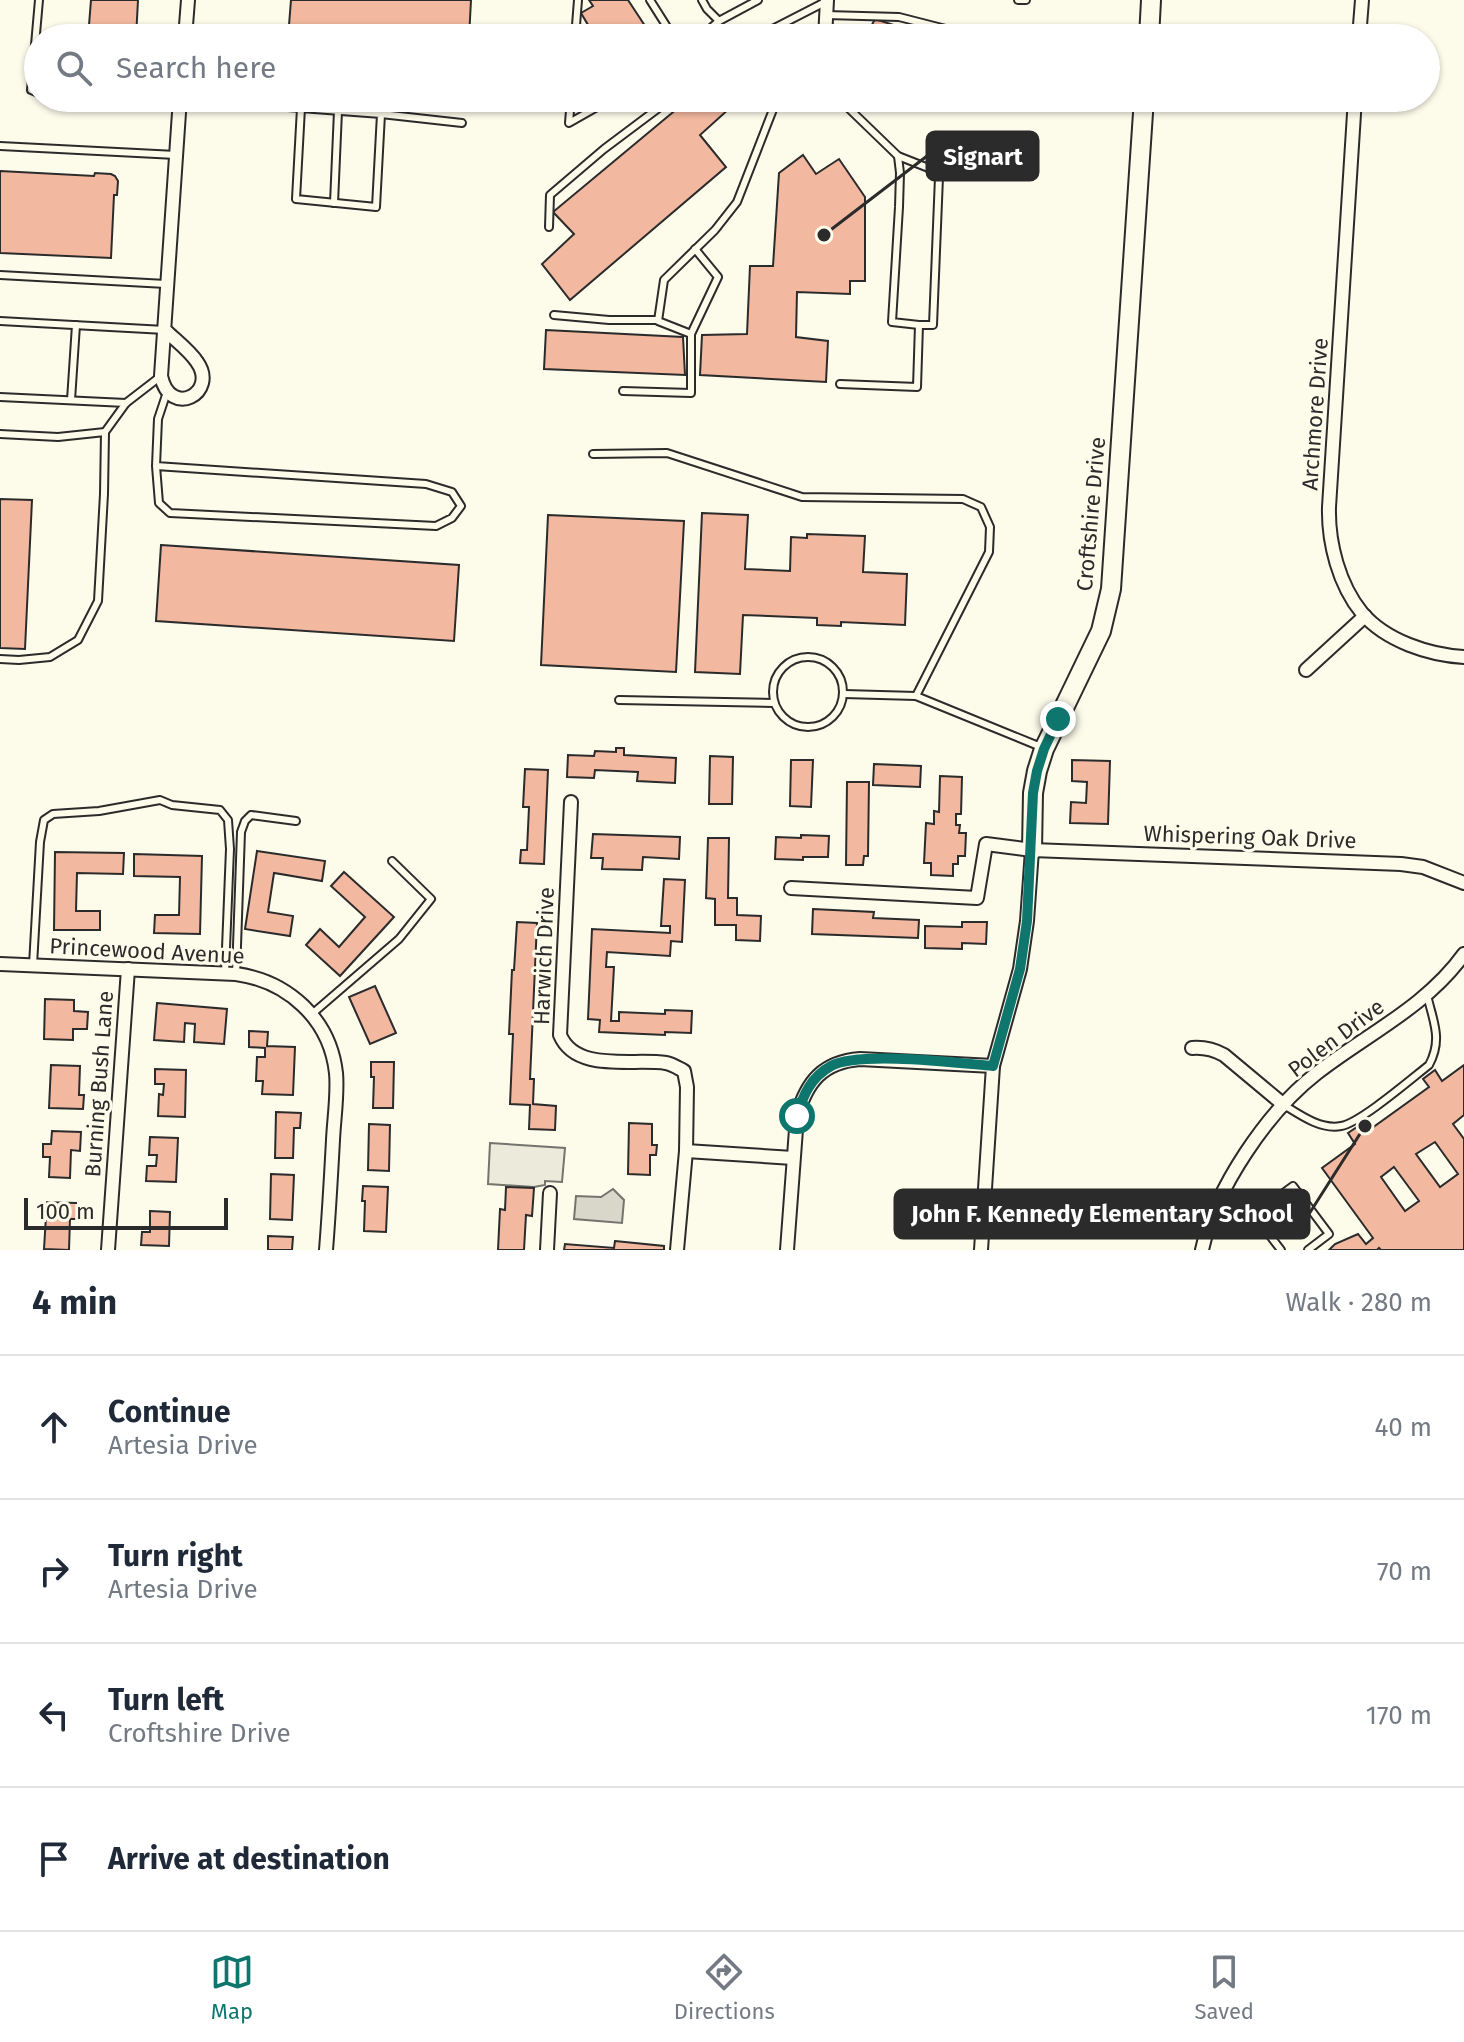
<!DOCTYPE html>
<meta charset="utf-8">
<style>
body{margin:0;font-family:"Fira Sans",sans-serif;background:#f6f6f7;color:#1f2937}
.scale{position:absolute;left:24px;bottom:20px;width:204px;box-sizing:border-box;padding-left:8px;border:4px solid #2b2b2b;border-top:0;font-size:22px;line-height:28px;white-space:nowrap;color:#2b2b2b;-webkit-text-stroke:6px #fdfbea;paint-order:stroke}
.stop{position:absolute;width:24px;height:24px;margin:-18px;border:6px solid #0f766e;border-radius:50%;background:#fff}
.stop.end{background:#0f766e;border-color:#fff;box-shadow:0 2px 8px #0008}
.list{margin:0;padding:0;list-style:none}
h2{display:flex;justify-content:space-between;align-items:center;height:104px;margin:0;padding:0 32px;font-size:34px}
h2 small{font-size:26px;font-weight:400;color:#747a83}
.list li{display:grid;grid-template-columns:52px 1fr auto;gap:24px;align-items:center;box-sizing:border-box;height:144px;padding:0 32px;border-top:2px solid #e0e1e3}
.list b{display:block;font-size:30px;white-space:nowrap}
.list p{margin:0;font-size:26px;white-space:nowrap;color:#747a83}
.list em{font-size:26px;font-style:normal;color:#747a83}
.icon{flex:none;width:44px;height:44px;fill:none;stroke:currentColor;stroke-width:2;stroke-linecap:round;stroke-linejoin:round}
.map{position:relative;flex:none;width:1464px;height:1250px;overflow:hidden}
.search{position:absolute;background:#fff;box-shadow:0 2px 6px #0004;left:24px;right:24px;top:24px;height:88px;display:flex;align-items:center;gap:20px;box-sizing:border-box;padding:0 28px;border-radius:44px;color:#747a83;font-size:30px}
.sheet{height:680px;background:#fff}
nav{display:flex;justify-content:space-around;align-items:center;box-sizing:border-box;height:112px;border-top:2px solid #e0e1e3;background:#fff;font-size:22px;color:#747a83}
nav a{display:grid;justify-items:center;gap:4px}
nav .on{color:#0f766e}
.map>svg:first-child{display:block}
.green{fill:#ecebdb;stroke:#74746e;stroke-width:2}
.water{fill:#d8d7c9;stroke:#74746e;stroke-width:2}
.building{fill:#f2b8a0;stroke:#2b2b2b;stroke-width:2;fill-rule:evenodd}
.lines{fill:none;stroke-linecap:round;stroke-linejoin:round}
.lane-casing{stroke:#2b2b2b;stroke-width:10}
.street-casing{stroke:#2b2b2b;stroke-width:16}
.secondary-casing{stroke:#2b2b2b;stroke-width:22}
.lane{stroke:#fdfbea;stroke-width:6}
.street{stroke:#fdfbea;stroke-width:12}
.secondary{stroke:#fdfbea;stroke-width:18}
.route{stroke:#0f766e;stroke-width:10}
.labels{text-anchor:middle;dominant-baseline:central;stroke-width:6;stroke-linejoin:round;paint-order:stroke}
.street-label{font-size:22px;fill:#2b2b2b;stroke:#fdfbea}
.leader{fill:none;stroke:#2b2b2b;stroke-width:3}
.callout-dot{fill:#2b2b2b;stroke:#fdfbea;stroke-width:3}
.callout{fill:#2b2b2b;stroke:#2b2b2b;stroke-width:3}
.callout-label{font-size:24px;text-anchor:middle;font-weight:bold;fill:#fff}
</style>
<div class="map">
<svg width="1464" height="1250" viewBox="0 0 1464 1250">
<rect width="100%" height="100%" fill="#fdfbea"/>
<!-- green -->
<polygon class="green" points="490,1143 565,1148 562,1182 545,1181 545,1185 534,1187 488,1184"/>
<!-- water -->
<polygon class="water" points="613,1189 624,1200 622,1223 574,1219 576,1196 601,1197"/>
<!-- building -->
<g class="building">
<polygon points="91,0 138,0 136,38 88,38"/>
<polygon points="291,0 471,0 469,38 288,38"/>
<polygon points="589,0 628,0 653,38 584,38 591,30 581,13 593,6"/>
<polygon points="875,19 909,30 912,23 959,38 865,38"/>
<polygon points="690,98 741,98 700,135 726,167 570,300 542,264 574,234 553,212"/>
<polygon points="803,155 816,174 839,159 865,197 865,281 850,281 850,294 797,292 796,337 828,341 826,382 700,375 702,335 747,334 750,266 773,266 779,173"/>
<polygon points="0,171 94,176 95,173 111,174 115,176 118,181 117,195 114,195 111,258 0,253"/>
<polygon points="546,330 683,337 685,375 544,369"/>
<polygon points="0,499 32,500 25,649 0,648"/>
<polygon points="702,513 748,515 745,569 790,571 791,537 807,538 807,534 865,536 863,572 907,574 905,625 841,622 841,626 817,625 817,618 743,615 740,674 695,672"/>
<polygon points="548,515 684,521 676,672 541,665"/>
<polygon points="161,545 459,565 454,641 156,621"/>
<polygon points="616,748 624,748 624,755 676,758 675,783 637,781 638,772 595,770 594,778 567,777 568,755 594,756 595,751 616,752"/>
<polygon points="710,756 733,757 732,804 709,804"/>
<polygon points="791,760 813,760 811,807 790,806"/>
<polygon points="1072,760 1110,761 1108,824 1070,823 1071,802 1086,803 1087,782 1072,781"/>
<polygon points="874,764 921,766 920,787 873,785"/>
<polygon points="525,769 548,770 544,864 520,863 521,850 527,850 529,807 523,807"/>
<polygon points="940,776 962,777 961,814 956,814 956,825 960,825 959,833 966,833 965,856 958,856 958,864 953,864 953,876 931,875 931,863 924,863 926,823 934,824 934,811 939,812"/>
<polygon points="847,782 869,782 868,856 864,856 863,865 846,865"/>
<polygon points="593,834 680,837 679,859 643,857 642,870 602,869 603,858 591,858"/>
<polygon points="801,835 829,836 828,857 803,857 803,860 775,859 776,837 801,838"/>
<polygon points="708,838 729,838 728,898 737,898 737,915 761,916 760,941 736,940 736,925 715,925 715,899 706,898"/>
<polygon points="257,851 325,861 322,881 274,873 268,912 293,916 290,936 245,929"/>
<polygon points="55,852 124,853 123,874 77,873 76,911 100,911 100,930 54,930"/>
<polygon points="134,854 202,856 200,934 154,933 155,915 179,915 180,877 134,876"/>
<polygon points="344,872 394,917 340,976 306,945 320,929 339,947 365,917 331,886"/>
<polygon points="664,879 685,880 682,942 671,941 670,956 607,952 606,967 614,967 611,1021 619,1021 619,1012 665,1014 665,1010 692,1011 691,1033 665,1032 665,1035 599,1032 600,1020 588,1019 592,929 670,933 670,926 661,926"/>
<polygon points="813,909 874,912 873,918 919,920 918,938 812,934"/>
<polygon points="517,922 537,923 530,1079 534,1079 533,1104 556,1106 555,1130 529,1129 530,1105 510,1104 513,1034 509,1034 512,970 514,970"/>
<polygon points="962,922 987,922 986,944 962,943 962,949 925,948 925,926 962,927"/>
<polygon points="375,986 396,1033 370,1044 349,997"/>
<polygon points="45,999 74,1000 74,1011 88,1012 87,1029 73,1029 73,1040 44,1039"/>
<polygon points="157,1003 227,1009 224,1044 194,1042 195,1024 185,1023 184,1042 154,1040"/>
<polygon points="249,1031 268,1032 267,1046 295,1047 293,1095 262,1094 263,1081 256,1081 257,1057 265,1057 265,1048 249,1047"/>
<polygon points="371,1062 394,1062 393,1108 373,1108 374,1077 371,1077"/>
<polygon points="51,1065 80,1066 79,1095 84,1095 83,1109 49,1108"/>
<path d="M 1464,1065 L 1464,1115 L 1453,1124 L 1464,1139 L 1464,1250 L 1381,1250 L 1379,1248 L 1377,1250 L 1329,1250 L 1335,1244 L 1358,1234 L 1366,1244 L 1373,1238 L 1322,1168 L 1355,1144 L 1348,1133 L 1360,1125 L 1365,1133 L 1429,1087 L 1423,1079 L 1435,1070 L 1442,1081 ZM 1435,1142 L 1458,1174 L 1440,1187 L 1416,1154 ZM 1394,1167 L 1419,1201 L 1405,1211 L 1381,1177 Z"/>
<polygon points="155,1069 186,1070 185,1117 158,1116 159,1094 163,1095 164,1084 155,1084"/>
<polygon points="276,1112 301,1113 300,1128 294,1128 293,1158 275,1158"/>
<polygon points="629,1123 652,1124 652,1145 657,1145 656,1155 650,1155 650,1175 628,1174"/>
<polygon points="369,1124 390,1125 389,1171 368,1170"/>
<polygon points="52,1131 81,1132 80,1151 71,1150 70,1178 49,1177 50,1157 43,1157 43,1144 51,1144"/>
<polygon points="150,1137 178,1138 176,1182 146,1181 147,1166 156,1166 157,1155 149,1155"/>
<polygon points="271,1174 294,1175 292,1220 270,1219"/>
<polygon points="363,1186 388,1187 386,1232 364,1231 365,1201 362,1201"/>
<polygon points="506,1187 534,1188 532,1216 526,1215 524,1250 498,1250 500,1209 505,1210"/>
<polygon points="41,1202 76,1203 76,1219 70,1219 69,1250 44,1249 46,1216 41,1216"/>
<polygon points="150,1211 170,1212 169,1246 141,1245 142,1232 150,1232"/>
<polygon points="268,1236 293,1237 292,1250 268,1250"/>
<polygon points="615,1241 664,1246 664,1250 564,1250 565,1244 614,1248"/>
</g>
<g class="lines">
<defs>
<g id="lane">
<polyline points="650,0 674,38"/>
<polyline points="702,0 707,9 719,21 758,0"/>
<polyline points="1018,0 1026,0"/>
<polyline points="826,15 899,17 981,38"/>
<polyline points="575,38 578,0"/>
<polyline points="699,38 719,21"/>
<polyline points="755,38 827,1"/>
<polyline points="38,93 31,90 39,0"/>
<polyline points="66,98 180,104"/>
<polyline points="571,98 569,123 613,98"/>
<polyline points="838,98 898,156 931,169 939,177 933,325 919,325"/>
<polyline points="180,99 381,114 376,207 296,199 301,108"/>
<polyline points="381,114 462,123"/>
<polyline points="0,146 176,155"/>
<polyline points="334,203 338,111"/>
<polyline points="549,227 550,195 604,149 672,98"/>
<polyline points="0,275 166,284"/>
<polyline points="554,315 609,320 658,320"/>
<polyline points="0,321 165,330"/>
<polyline points="691,334 718,277 695,249"/>
<polyline points="840,384 917,387 919,325 892,322 899,207 900,173 898,156"/>
<polyline points="623,391 691,393 691,334 658,321 664,280 715,230 737,202 774,107 783,98"/>
<polyline points="0,397 126,403"/>
<polyline points="71,400 76,325"/>
<polyline points="0,434 58,437 105,432"/>
<polyline points="593,454 667,453 802,497 963,499 981,507 990,527 989,552 916,696"/>
<polyline points="156,466 426,484 452,492 461,506 452,518 436,526 170,513 159,503 156,466 158,419 167,392"/>
<circle cx="808" cy="692" r="35"/>
<polyline points="0,659 19,660 50,657 78,640 98,601 104,494 105,432 126,403 161,376"/>
<polyline points="844,694 916,696 1041,747"/>
<polyline points="619,700 774,703"/>
<polyline points="33,965 40,842 44,820 53,814 99,811 160,800 172,805 220,810 228,820 230,849 225,973"/>
<polyline points="236,974 241,832 245,821 251,815 296,821"/>
<polyline points="312,1014 399,939 431,899 392,861"/>
<path d="M 1284,1105 C 1300,1115 1321,1130 1341,1126 C 1360,1123 1411,1079 1429,1065 C 1443,1039 1433,1021 1427,995"/>
<polyline points="1226,1189 1254,1215 1281,1250"/>
<polyline points="1254,1215 1293,1186 1329,1234 1308,1250"/>
</g>
<g id="street">
<polyline points="185,38 188,0"/>
<polyline points="825,38 827,0"/>
<polyline points="1359,38 1362,0"/>
<path d="M 1355,98 L 1329,507 C 1328,543 1339,585 1362,613 C 1386,641 1429,655 1464,657"/>
<path d="M 165,330 C 175,340 189,350 197,362 C 219,393 170,419 161,376 L 180,98"/>
<polyline points="1306,670 1365,616"/>
<path d="M 571,802 L 560,1035 C 576,1073 633,1058 666,1063 C 672,1064 678,1068 684,1071 L 687,1087 L 686,1151 L 677,1250"/>
<polyline points="791,888 977,898 986,844 1032,850 1401,864 1423,867 1464,883"/>
<path d="M 0,964 L 236,974 C 288,981 330,1019 336,1073 C 338,1094 334,1118 333,1140 C 331,1177 329,1213 326,1250"/>
<path d="M 1192,1048 C 1204,1047 1213,1049 1224,1055 L 1284,1105"/>
<polyline points="686,1151 793,1158"/>
<polyline points="108,1250 128,969"/>
<polyline points="547,1250 550,1193"/>
<path d="M 787,1250 L 797,1116 C 807,1081 823,1062 860,1059 L 993,1066"/>
<polyline points="981,1250 993,1066 1020,969 1027,921 1032,850"/>
<path d="M 1202,1250 C 1215,1188 1268,1111 1317,1073 C 1367,1034 1426,1007 1464,954"/>
</g>
<g id="secondary">
<polyline points="1149,38 1151,0"/>
<polyline points="1032,850 1033,793 1037,771 1044,749 1101,631 1111,589 1144,98"/>
</g>
</defs>
<!-- lane casing -->
<use href="#lane" class="lane-casing"/>
<!-- street casing -->
<use href="#street" class="street-casing"/>
<!-- secondary casing -->
<use href="#secondary" class="secondary-casing"/>
<!-- lane -->
<use href="#lane" class="lane"/>
<!-- street -->
<use href="#street" class="street"/>
<!-- secondary -->
<use href="#secondary" class="secondary"/>
</g>
<g class="lines">
<!-- route -->
<path class="route" d="M 797,1116 C 803,1095 811,1077 831,1066 C 860,1051 957,1063 993,1066 L 1020,969 L 1027,921 L 1033,793 L 1037,771 L 1044,749 L 1058,719"/>
</g>
<g class="labels">
<!-- street labels -->
<g class="street-label">
<text transform="translate(1315 414) rotate(-86)">Archmore Drive</text>
<text transform="translate(1091 514) rotate(-85)">Croftshire Drive</text>
<text transform="translate(1250 837) rotate(2)">Whispering Oak Drive</text>
<text transform="translate(147 951) rotate(3)">Princewood Avenue</text>
<text transform="translate(544 956) rotate(-88)">Harwich Drive</text>
<text transform="translate(1336 1038) rotate(-37)">Polen Drive</text>
<text transform="translate(99 1084) rotate(-86)">Burning Bush Lane</text>
</g>
</g>
<!-- callouts -->
<path class="leader" d="M824 235L927 156M1365 1126L1309 1214"/>
<g class="callout-dot">
<circle cx="824" cy="235" r="8"/>
<circle cx="1365" cy="1126" r="8"/>
</g>
<g class="callout">
<rect x="927" y="132" width="111" height="48" rx="8"/>
<rect x="895" y="1190" width="414" height="48" rx="8"/>
</g>
<g class="callout-label">
<text x="983" y="165">Signart</text>
<text x="1102" y="1222">John F. Kennedy Elementary School</text>
</g>
</svg>
<div class="scale">100 m</div>
<div class="stop" style="left:797px;top:1116px"></div>
<div class="stop end" style="left:1058px;top:719px"></div>
<div class="search"><svg class="icon" aria-label="search" viewBox="0 0 24 24"><circle cx="10" cy="10" r="6"/><path d="M15 15l6 6"/></svg>Search here</div>
</div>
<section class="sheet">
<h2>4 min<small>Walk · 280 m</small></h2>
<ul class="list">
<li><svg class="icon" aria-label="ahead" viewBox="0 0 24 24"><path d="M12 20V5M6 11l6-6 6 6"/></svg><div><b>Continue</b><p>Artesia Drive</p></div><em>40 m</em></li>
<li><svg class="icon" aria-label="right" viewBox="0 0 24 24"><path d="M7 20v-9h11M14 6l5 5-5 5"/></svg><div><b>Turn right</b><p>Artesia Drive</p></div><em>70 m</em></li>
<li><svg class="icon" aria-label="left" viewBox="0 0 24 24"><path d="M17 20v-9H6M10 6l-5 5 5 5"/></svg><div><b>Turn left</b><p>Croftshire Drive</p></div><em>170 m</em></li>
<li><svg class="icon" aria-label="arrive" viewBox="0 0 24 24"><path d="M6 21V4h12l-3 4 3 4H6"/></svg><div><b>Arrive at destination</b></div></li>
</ul>
</section>
<nav>
<a class="on"><svg class="icon" aria-label="map" viewBox="0 0 24 24"><path d="M3 6l6-2 6 2 6-2v14l-6 2-6-2-6 2zM9 4v14M15 6v14"/></svg>Map</a>
<a><svg class="icon" aria-label="directions" viewBox="0 0 24 24"><path d="M12 3l9 9-9 9-9-9zM9 14v-3h6M13 9l2 2-2 2"/></svg>Directions</a>
<a><svg class="icon" aria-label="saved" viewBox="0 0 24 24"><path d="M7 4h10v16l-5-4-5 4z"/></svg>Saved</a>
</nav>
